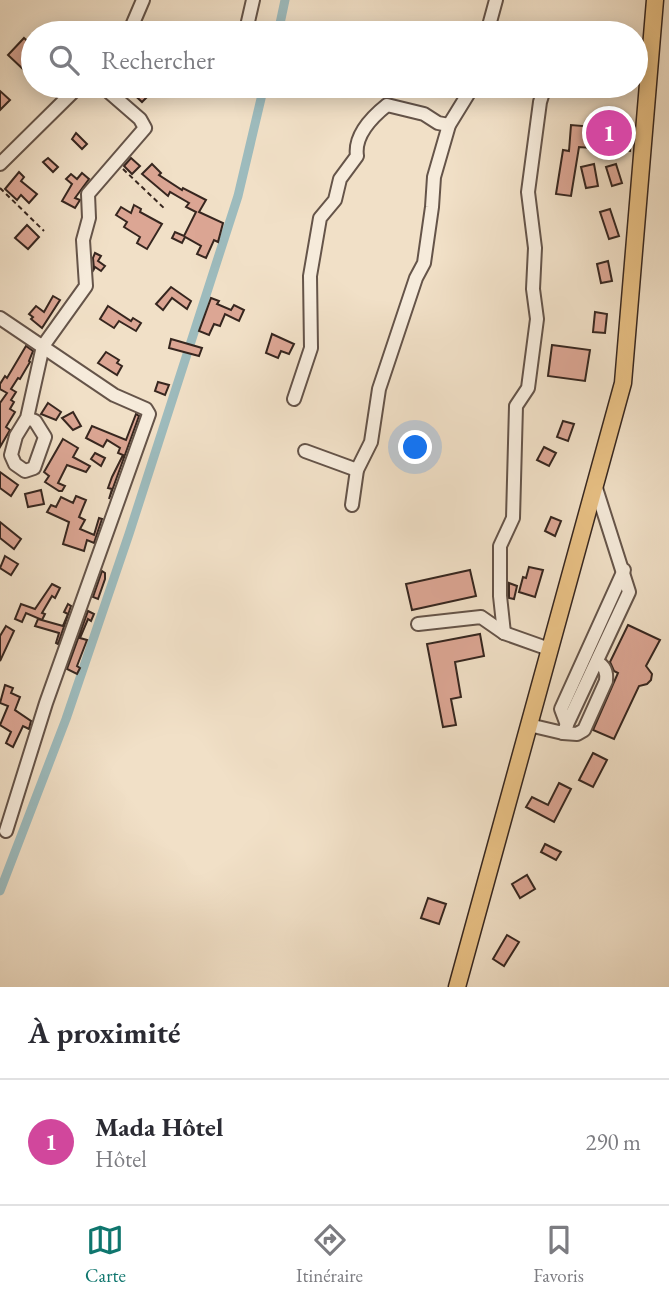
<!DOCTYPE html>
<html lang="fr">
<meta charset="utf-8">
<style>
body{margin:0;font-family:"EB Garamond",serif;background:#f2f2f3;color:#2b2b33}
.you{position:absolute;left:416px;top:448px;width:24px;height:24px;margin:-18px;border:5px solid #fff;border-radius:50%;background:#1a73e8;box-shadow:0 0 0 10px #1a73e833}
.badge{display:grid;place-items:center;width:46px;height:46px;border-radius:50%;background:#0f766e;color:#fff;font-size:23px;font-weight:700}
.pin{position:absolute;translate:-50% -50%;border:4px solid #fff;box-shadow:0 2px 7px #0006}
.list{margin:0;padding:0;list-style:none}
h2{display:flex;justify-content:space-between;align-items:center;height:91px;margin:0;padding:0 28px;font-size:30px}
h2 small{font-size:23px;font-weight:400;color:#7c7c81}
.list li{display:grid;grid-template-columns:46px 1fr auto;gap:21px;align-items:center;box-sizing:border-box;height:126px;padding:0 28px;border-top:2px solid #e1e1e2}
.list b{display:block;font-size:26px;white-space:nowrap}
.list p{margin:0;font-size:23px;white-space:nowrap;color:#7c7c81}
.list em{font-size:23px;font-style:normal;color:#7c7c81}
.icon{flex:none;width:38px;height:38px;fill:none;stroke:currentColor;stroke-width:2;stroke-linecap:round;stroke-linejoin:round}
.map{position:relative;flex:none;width:669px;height:987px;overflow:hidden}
.search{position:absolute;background:#fff;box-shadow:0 4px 18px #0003;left:21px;right:21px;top:21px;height:77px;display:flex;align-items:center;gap:18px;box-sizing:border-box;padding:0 24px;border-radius:38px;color:#7c7c81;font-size:26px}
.sheet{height:217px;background:#fff}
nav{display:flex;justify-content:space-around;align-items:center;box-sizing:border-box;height:98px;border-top:2px solid #e1e1e2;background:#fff;font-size:19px;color:#7c7c81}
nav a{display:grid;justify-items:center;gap:4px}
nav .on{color:#0f766e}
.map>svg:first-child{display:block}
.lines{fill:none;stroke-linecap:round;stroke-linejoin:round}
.canal{stroke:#9dbbbd;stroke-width:9}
.building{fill:#dca694;stroke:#36261f;stroke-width:2}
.minor-casing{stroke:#655449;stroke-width:16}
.major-casing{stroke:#36261f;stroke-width:19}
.path{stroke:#36261f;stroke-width:2;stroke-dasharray:5 3.5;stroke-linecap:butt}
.minor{stroke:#f6ebdb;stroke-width:12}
.major{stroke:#e8c084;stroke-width:16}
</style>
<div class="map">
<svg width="669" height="987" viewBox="0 0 669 987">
<rect width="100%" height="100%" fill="#f1e0c7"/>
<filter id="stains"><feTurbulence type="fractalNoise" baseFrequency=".00286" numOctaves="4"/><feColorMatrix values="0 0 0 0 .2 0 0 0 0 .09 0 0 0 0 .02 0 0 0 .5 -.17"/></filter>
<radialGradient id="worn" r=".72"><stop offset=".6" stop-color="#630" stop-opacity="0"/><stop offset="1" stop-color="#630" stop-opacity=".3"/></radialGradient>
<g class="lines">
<!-- canal -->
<g class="canal">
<polyline points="278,33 285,0"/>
<polyline points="0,891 66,719 129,534 238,196 264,86"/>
</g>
</g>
<!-- building -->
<g class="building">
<polygon points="24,38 33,46 33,62 25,71 8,55"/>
<polygon points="125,86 158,86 142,102"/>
<polygon points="0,91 10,100 0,110"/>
<polygon points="608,114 628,117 626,131 631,131 630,151 600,149 597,141 590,142 591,148 579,147 571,196 556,194 563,150 569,151 571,125 606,128"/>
<polygon points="76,133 87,144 82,149 72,139"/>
<polygon points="48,158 58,167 53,172 43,162"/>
<polygon points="131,158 140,166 132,174 124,166"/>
<polygon points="152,164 161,173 159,175 182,190 183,188 206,200 199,212 223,223 218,242 214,240 206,258 197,254 201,246 185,237 182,243 172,238 175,232 184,236 196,212 186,207 189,203 170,192 168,196 142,174"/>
<polygon points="594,164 598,186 586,188 581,167"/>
<polygon points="616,164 622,183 612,186 606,167"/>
<polygon points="19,172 24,177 21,181 37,194 29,203 21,195 17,200 5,189"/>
<polygon points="82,173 89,179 75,198 80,200 75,208 62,201 72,184 66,179 71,174 77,179"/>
<polygon points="134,205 141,209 140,212 162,224 147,249 137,243 140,237 124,227 127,222 116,215 121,207 131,213"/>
<polygon points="610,209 619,236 609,239 600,212"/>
<polygon points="27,225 39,237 28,249 15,238"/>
<polygon points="95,253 101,256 98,261 105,266 101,271 95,267 94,269 93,258"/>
<polygon points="608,261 612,281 601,283 597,264"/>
<polygon points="171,287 191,301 187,309 172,298 163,310 156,304"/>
<polygon points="53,296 60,300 42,328 31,319 33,317 29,314 36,306 44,312"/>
<polygon points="211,298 219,301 217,304 231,310 234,305 244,310 239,321 225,314 220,326 214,324 209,335 199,331"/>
<polygon points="108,306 131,321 133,318 141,323 136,331 119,321 114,328 100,319"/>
<polygon points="595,312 607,314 605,333 593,332"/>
<polygon points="272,334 294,344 289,354 281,351 278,358 266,353"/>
<polygon points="171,339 202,348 199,356 169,348"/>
<polygon points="552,345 590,350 585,381 548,376"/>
<polygon points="26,346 33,351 29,361 30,362 20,379 18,378 11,389 16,392 11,400 14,402 10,409 15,412 6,427 10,430 0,447 0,403 7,393 0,389 0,384 5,376 7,378"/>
<polygon points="106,352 119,360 117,363 122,366 117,375 98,363"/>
<polygon points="158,382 169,385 165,395 155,391"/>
<polygon points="48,403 61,412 56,420 41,414"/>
<polygon points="73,412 81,426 73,430 62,418"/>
<polygon points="136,414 139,416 109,499 112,489 108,488 112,477 123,455 118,453 120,448 107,440 103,447 86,438 92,426 126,440"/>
<polygon points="563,421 574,424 568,441 557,437"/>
<polygon points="63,439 78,448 73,457 90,466 86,472 67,465 58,483 65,486 62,491 59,491 45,482 49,476 44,472"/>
<polygon points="544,447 556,453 549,466 537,460"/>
<polygon points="95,453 105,458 101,466 91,459"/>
<polygon points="0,472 18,485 11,496 0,488"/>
<polygon points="41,490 44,504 28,507 25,494"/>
<polygon points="76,496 86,500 79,517 85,520 80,529 94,535 99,518 102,519 94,543 87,540 84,551 63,544 69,522 47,512 51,505 56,507 61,497 73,503"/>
<polygon points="551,517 561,521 555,536 545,531"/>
<polygon points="0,522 21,539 14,549 0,538"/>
<polygon points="5,556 18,564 11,575 0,568"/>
<polygon points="529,567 543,570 535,597 519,592 523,577 526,578"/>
<polygon points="470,570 476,596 412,610 406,584"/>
<polygon points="102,571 105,573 105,579 98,599 93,597"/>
<polygon points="509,583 517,586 514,599 509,598"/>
<polygon points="52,584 60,588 55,598 52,596 42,613 45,614 42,620 26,613 22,622 15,619 21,604 35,609"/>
<polygon points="68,604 71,606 58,644 56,643 59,633 35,626 38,619 63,626 68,614 64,612"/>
<polygon points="88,611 94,614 91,621 88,619 80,638 87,640 77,666 80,668 77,674 67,669"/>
<polygon points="628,625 660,640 646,666 652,674 651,680 647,684 639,686 614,739 593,730 618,673 614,671 610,662"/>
<polygon points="6,626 14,631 0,661 0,636"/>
<polygon points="480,634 484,656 455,662 461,697 451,699 456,725 443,727 427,644"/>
<polygon points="5,685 13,688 11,693 20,697 15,710 31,721 29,729 23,726 13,747 6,743 11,732 0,725 8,706 0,703"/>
<polygon points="593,753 607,760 593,787 579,780"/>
<polygon points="559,783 571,789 554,822 526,807 532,797 548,805"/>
<polygon points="545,844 561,852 556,860 541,852"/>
<polygon points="527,875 535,889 520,898 512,884"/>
<polygon points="428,898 446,904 439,924 421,918"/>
<polygon points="507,935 519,942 504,966 493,959"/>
</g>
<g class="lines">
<defs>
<g id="minor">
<polyline points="247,26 253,0"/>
<polyline points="126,33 131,28 143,0"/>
<polyline points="487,33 496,0"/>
<polyline points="0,164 79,86"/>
<polyline points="0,318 114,395 146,409 149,414 46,703 6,831"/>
<path d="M 294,399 L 311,348 L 310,276 L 320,218 L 335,200 L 340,179 L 357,156 C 354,136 372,117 387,105 L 424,114 L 438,123 L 449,125"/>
<polyline points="27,418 35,421 45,437 34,468 25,471 15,464 11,455 16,436 27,418 43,346 86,286 83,240 89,218 88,194 145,128 140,119 102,86"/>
<polyline points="305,451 357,470"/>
<polyline points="352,505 357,470 371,442 379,389 416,278 424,263 432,207 434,177 449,125 473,86"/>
<polyline points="418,624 481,617 504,633 549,649"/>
<polyline points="504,633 500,596 500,546 513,518 516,406 528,388 537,319 533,289 535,248 528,192 540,102 545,86"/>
<polyline points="529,725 563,733 629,592 595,485"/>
<polyline points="567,725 561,709 624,570"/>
<path d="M 563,733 L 577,734 L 584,730 L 606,681 C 607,672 605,666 597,662"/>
</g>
<polyline id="major" points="457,987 623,383 655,0"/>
</defs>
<!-- minor casing -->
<use href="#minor" class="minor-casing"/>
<!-- major casing -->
<use href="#major" class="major-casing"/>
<!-- path -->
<g class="path">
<polyline points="123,169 166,210"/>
<polyline points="0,188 44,231"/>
</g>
<!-- minor -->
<use href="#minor" class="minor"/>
<!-- major -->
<use href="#major" class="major"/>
</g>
<rect width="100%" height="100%" filter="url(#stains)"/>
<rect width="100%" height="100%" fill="url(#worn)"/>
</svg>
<div class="you"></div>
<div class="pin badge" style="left:609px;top:133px;background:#d1479c">1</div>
<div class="search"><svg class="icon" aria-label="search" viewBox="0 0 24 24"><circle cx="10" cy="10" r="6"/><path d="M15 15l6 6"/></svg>Rechercher</div>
</div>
<section class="sheet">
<h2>À proximité<small></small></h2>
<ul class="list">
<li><span class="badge" style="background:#d1479c">1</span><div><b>Mada Hôtel</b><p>Hôtel</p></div><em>290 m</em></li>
</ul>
</section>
<nav>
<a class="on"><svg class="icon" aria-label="map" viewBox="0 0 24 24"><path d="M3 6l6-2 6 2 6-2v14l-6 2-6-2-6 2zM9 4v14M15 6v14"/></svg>Carte</a>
<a><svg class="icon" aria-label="directions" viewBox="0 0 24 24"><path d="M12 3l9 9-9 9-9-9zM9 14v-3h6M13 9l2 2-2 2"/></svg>Itinéraire</a>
<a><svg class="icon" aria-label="saved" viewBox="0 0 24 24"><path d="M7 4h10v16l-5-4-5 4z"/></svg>Favoris</a>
</nav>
